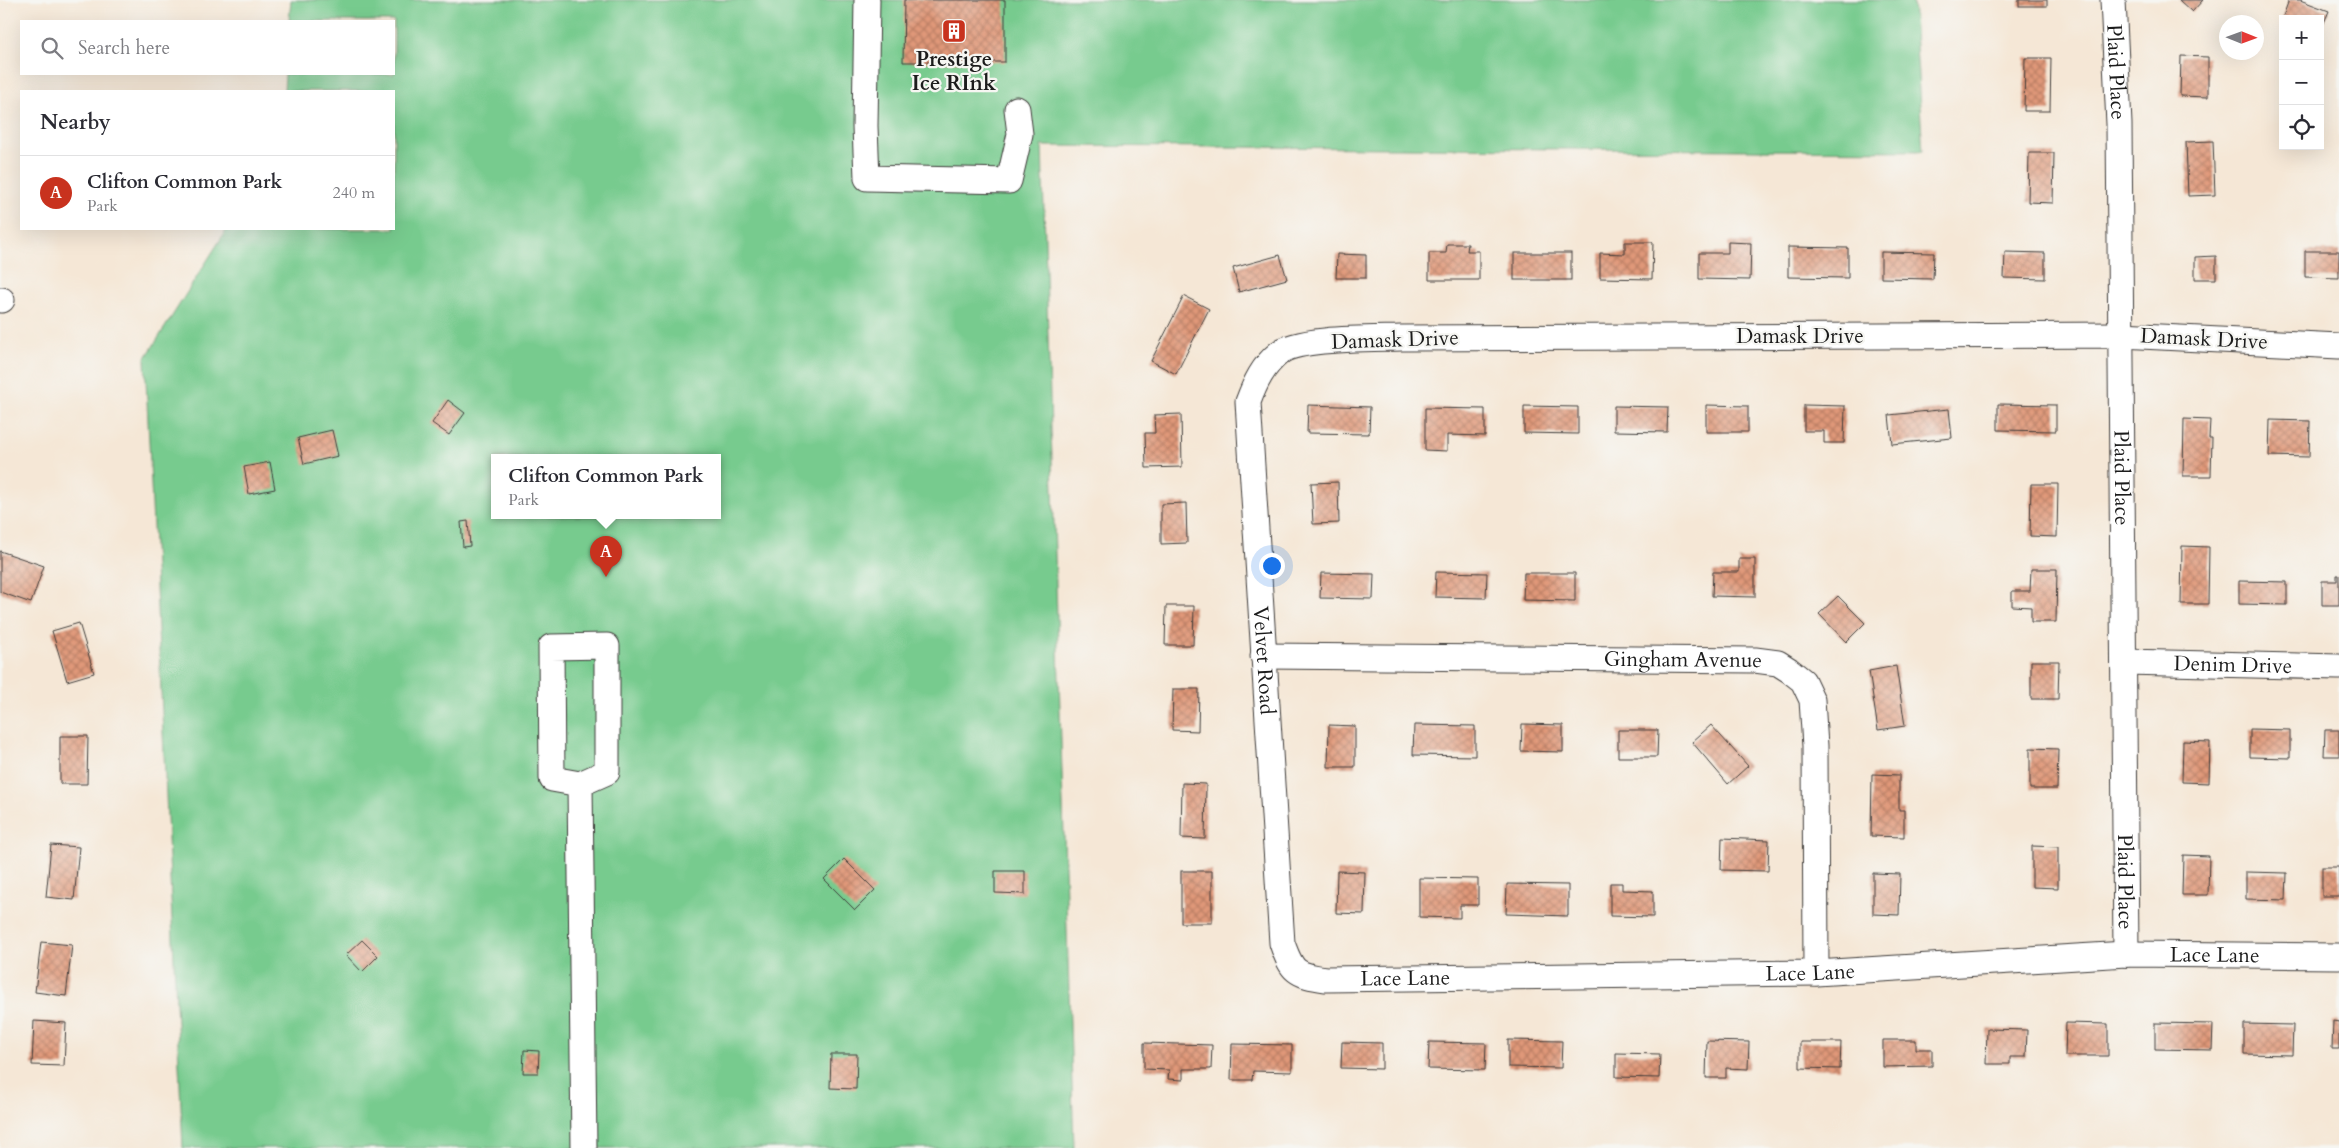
<!DOCTYPE html>
<meta charset="utf-8">
<style>
body{margin:0;font-family:Cardo,serif;background:#f7f7f7;color:#2b2b33}
.controls{position:absolute;right:15px;top:15px;display:grid;overflow:hidden;border-radius:0px;box-shadow:0 5px 20px #0002}
.controls button{width:45px;height:45px;display:grid;place-items:center;padding:0;border:0;border-bottom:1px solid #e1e1e2;background:#fff;color:#2b2b33;font:25px sans-serif}
.compass{position:absolute;left:2219px;top:15px;width:45px;height:45px;border-radius:50%;background:#fff;box-shadow:0 5px 20px #0002;rotate:91deg}
.you{position:absolute;left:1271px;top:565px;width:18px;height:18px;margin:-12px;border:4px solid #fff;border-radius:50%;background:#1a73e8;box-shadow:0 0 0 8px #1a73e833}
.badge{display:grid;place-items:center;width:32px;height:32px;border-radius:50%;background:#c8321e;color:#fff;font-size:16px;font-weight:700}
.pin{position:absolute;translate:-50% -41px;filter:drop-shadow(0 1px 2px #0008)}
.pin::after{content:'';position:absolute;top:26px;width:18px;height:15px;background:inherit;clip-path:polygon(0 0,100% 0,50% 100%)}
.popup{position:absolute;left:491px;top:454px;width:230px;height:65px;box-sizing:border-box;display:grid;place-content:center;border-radius:0px;background:#fff;filter:drop-shadow(0 1px 4px #0005);font-size:16px;white-space:nowrap;color:#7c7c81}
.popup b{font-size:19px;color:#2b2b33}
.popup::after{content:'';position:absolute;left:50%;top:100%;margin-left:-10px;border:10px solid transparent;border-top-color:#fff}
.list{margin:0;padding:0;list-style:none}
h2{display:flex;justify-content:space-between;align-items:center;height:65px;margin:0;padding:0 20px;font-size:21px}
h2 small{font-size:16px;font-weight:400;color:#7c7c81}
.list li{display:grid;grid-template-columns:32px 1fr auto;gap:15px;align-items:center;box-sizing:border-box;height:75px;padding:0 20px;border-top:1px solid #e1e1e2}
.list b{display:block;font-size:19px;white-space:nowrap}
.list p{margin:0;font-size:16px;white-space:nowrap;color:#7c7c81}
.list em{font-size:16px;font-style:normal;color:#7c7c81}
.icon{flex:none;width:28px;height:28px;fill:none;stroke:currentColor;stroke-width:2;stroke-linecap:round;stroke-linejoin:round}
.map{position:relative;flex:none;width:2339px;height:1148px;overflow:hidden}
.search{position:absolute;background:#fff;box-shadow:0 5px 20px #0002;left:20px;top:20px;width:375px;height:55px;display:flex;align-items:center;gap:12px;box-sizing:border-box;padding:0 18px;border-radius:0px;color:#7c7c81;font-size:19px}
.panel{position:absolute;background:#fff;box-shadow:0 5px 20px #0002;left:20px;top:90px;width:375px;height:140px;border-radius:0px}
.map>svg:first-child{display:block}
.green{fill:#77cb8e;stroke:#4a7455;fill-rule:evenodd}
.building{fill:url(#building-cross-hatch)}
.lines{fill:none;stroke-linecap:round;stroke-linejoin:round}
.minor-casing{stroke:#3d3a38;stroke-width:27}
.minor{stroke:#fff;stroke-width:25}
.labels{text-anchor:middle;dominant-baseline:central;stroke-width:4.5;stroke-linejoin:round;paint-order:stroke}
.poi-label{font-size:21px;font-weight:bold;fill:#1c1c1c;stroke:#f6f6f2}
.street-label{font-size:21px;fill:#1c1c1c;stroke:#f6f6f2}
</style>
<div class="map">
<svg width="2339" height="1148" viewBox="0 0 2339 1148">
<defs>
<pattern id="building-cross-hatch" width="8" height="8" patternUnits="userSpaceOnUse" patternTransform="scale(1.25)"><rect width="8" height="8" fill="#e09879"/><path d="M0 0l8 8M0 8l8-8" fill="none" stroke="#b57b62"/></pattern>
</defs>
<rect width="100%" height="100%" fill="#f6f6f2"/>
<filter id="ink" filterUnits="userSpaceOnUse"><feTurbulence type="fractalNoise" baseFrequency=".02" numOctaves="2"/><feDisplacementMap in="SourceGraphic" scale="10" xChannelSelector="R" yChannelSelector="G"/><feConvolveMatrix kernelMatrix="1 2 1 2 8 2 1 2 1" color-interpolation-filters="sRGB"/></filter>
<filter id="wash" filterUnits="userSpaceOnUse"><feTurbulence type="fractalNoise" baseFrequency=".0096" numOctaves="4" result="noise"/><feDisplacementMap in="SourceGraphic" scale="20" xChannelSelector="R" yChannelSelector="G"/><feGaussianBlur stdDeviation="1.12" result="paint"/><feColorMatrix in="noise" values="0 0 0 0 0 0 0 0 0 0 0 0 0 0 0 0 0 1.4 0 .05"/><feComposite in="paint" operator="in"/></filter>
<g filter="url(#wash)">
<rect width="100%" height="100%" fill="#f5e7d6"/>
<!-- green -->
<path class="green" d="M 291,0 L 1913,0 L 1923,151 L 1042,146 L 1074,1148 L 183,1148 L 145,359 L 227,229 L 394,229 L 394,91 L 284,91 L 285,74 L 394,74 L 394,21 L 289,21 ZM 495,458 L 717,458 L 717,516 L 495,516 Z"/>
<g id="blocks">
<!-- building -->
<g class="building">
<polygon points="904,0 1005,0 1005,62 903,62"/>
<rect x="2019" y="0" width="28" height="6"/>
<polygon points="2179,0 2203,0 2192,12"/>
<polygon points="2289,0 2300,0 2329,11 2320,32 2320,19 2282,19"/>
<polygon points="2181,56 2208,57 2208,97 2180,96"/>
<polygon points="2025,58 2051,58 2050,111 2024,111"/>
<polygon points="2213,141 2215,195 2188,196 2186,142"/>
<polygon points="2029,153 2054,153 2053,203 2028,202"/>
<polygon points="1625,242 1653,242 1652,279 1600,278 1600,253 1625,254"/>
<polygon points="1728,242 1751,243 1750,280 1699,279 1699,253 1728,253"/>
<polygon points="1447,244 1468,244 1467,251 1479,251 1479,280 1429,280 1429,253 1446,253"/>
<polygon points="1788,247 1848,248 1848,278 1788,277"/>
<polygon points="2305,251 2339,251 2339,278 2305,277"/>
<polygon points="1881,252 1934,253 1933,279 1881,278"/>
<polygon points="2005,252 2045,253 2045,279 2004,278"/>
<rect x="1514" y="253" width="57" height="27"/>
<polygon points="1337,254 1366,255 1366,278 1336,278"/>
<polygon points="1280,255 1287,279 1239,292 1233,268"/>
<polygon points="2216,256 2216,279 2195,279 2195,257"/>
<polygon points="1184,296 1209,309 1176,374 1151,361"/>
<polygon points="448,400 465,413 449,435 432,423"/>
<polygon points="1998,404 2056,405 2056,431 1998,430"/>
<polygon points="1308,405 1370,407 1369,434 1307,433"/>
<polygon points="1706,405 1748,406 1748,432 1706,432"/>
<polygon points="1804,405 1845,406 1844,443 1824,443 1824,431 1804,431"/>
<polygon points="1524,406 1578,407 1578,434 1524,433"/>
<polygon points="1614,406 1668,407 1667,432 1614,431"/>
<polygon points="1425,408 1485,409 1485,436 1447,435 1447,451 1425,450"/>
<polygon points="1949,409 1952,438 1892,444 1889,415"/>
<polygon points="1181,414 1182,467 1146,468 1145,433 1155,433 1154,415"/>
<polygon points="2184,419 2210,420 2209,438 2212,438 2211,476 2183,476"/>
<polygon points="2270,420 2310,421 2309,457 2269,456"/>
<polygon points="332,430 338,456 304,464 298,438"/>
<polygon points="270,462 275,489 249,494 244,467"/>
<polygon points="1338,482 1339,523 1313,524 1311,483"/>
<polygon points="2031,484 2058,484 2057,537 2030,536"/>
<polygon points="1186,503 1187,543 1161,544 1161,504"/>
<polygon points="468,521 470,546 463,547 461,522"/>
<polygon points="2182,546 2209,547 2208,604 2181,604"/>
<polygon points="0,551 44,566 31,603 0,592"/>
<polygon points="1739,559 1755,559 1755,597 1712,596 1713,572 1739,572"/>
<polygon points="2031,569 2057,569 2056,622 2031,622 2031,607 2012,606 2012,591 2030,591"/>
<polygon points="1436,572 1487,573 1486,598 1435,597"/>
<polygon points="1321,573 1374,574 1373,599 1320,598"/>
<polygon points="1524,573 1575,573 1575,601 1523,600"/>
<polygon points="2337,575 2339,575 2339,605 2322,605 2322,581 2337,581"/>
<polygon points="2239,581 2287,582 2287,605 2239,604"/>
<polygon points="1838,596 1865,623 1846,642 1819,614"/>
<polygon points="1166,606 1194,606 1193,645 1165,645"/>
<polygon points="79,623 94,673 67,681 52,631"/>
<polygon points="2031,661 2059,661 2058,699 2031,699"/>
<polygon points="1896,666 1905,726 1878,730 1869,671"/>
<polygon points="1173,689 1199,689 1198,731 1172,730"/>
<polygon points="1522,724 1563,725 1563,752 1521,751"/>
<polygon points="1329,725 1355,726 1355,767 1328,767"/>
<polygon points="1414,725 1475,726 1475,756 1413,755"/>
<polygon points="1711,725 1748,766 1728,784 1692,742"/>
<polygon points="2250,729 2290,730 2290,758 2250,757"/>
<polygon points="1618,730 1658,730 1657,757 1618,757"/>
<polygon points="2325,730 2339,730 2339,756 2324,756"/>
<polygon points="60,736 88,736 87,784 60,784"/>
<polygon points="2183,741 2210,742 2209,783 2182,782"/>
<polygon points="2030,748 2058,749 2057,789 2030,789"/>
<polygon points="1872,774 1899,775 1899,810 1904,810 1904,837 1871,836"/>
<polygon points="1182,783 1206,784 1205,839 1181,838"/>
<polygon points="1722,838 1769,840 1768,871 1721,870"/>
<polygon points="51,845 79,847 74,900 46,897"/>
<polygon points="2032,846 2058,847 2058,888 2032,887"/>
<polygon points="2183,855 2209,856 2208,895 2182,895"/>
<polygon points="844,859 875,890 855,910 824,879"/>
<rect x="2322" y="867" width="17" height="29"/>
<polygon points="995,871 1025,871 1025,894 995,893"/>
<rect x="1181" y="871" width="31" height="52"/>
<polygon points="1337,871 1365,872 1364,914 1336,913"/>
<polygon points="2246,872 2287,873 2286,900 2246,899"/>
<polygon points="1873,873 1900,874 1899,915 1873,914"/>
<polygon points="1419,878 1478,879 1478,905 1460,905 1460,918 1419,917"/>
<polygon points="1610,883 1622,883 1622,890 1653,891 1653,917 1610,916"/>
<polygon points="1507,884 1568,885 1568,916 1506,914"/>
<polygon points="362,940 378,956 362,972 346,955"/>
<polygon points="41,942 72,945 66,996 35,992"/>
<polygon points="34,1021 66,1023 64,1066 32,1065"/>
<polygon points="2333,1021 2339,1022 2339,1049 2332,1049"/>
<polygon points="2066,1023 2108,1024 2108,1056 2065,1056"/>
<polygon points="2155,1023 2213,1024 2212,1050 2155,1049"/>
<polygon points="2244,1024 2293,1025 2292,1055 2244,1054"/>
<polygon points="1987,1029 2027,1030 2026,1057 2010,1057 2010,1064 1986,1064"/>
<polygon points="1508,1040 1562,1041 1561,1068 1508,1067"/>
<polygon points="1883,1040 1916,1040 1916,1049 1932,1049 1932,1066 1883,1067"/>
<polygon points="1707,1041 1749,1042 1748,1069 1726,1068 1726,1078 1706,1078"/>
<polygon points="1342,1042 1382,1043 1382,1069 1341,1068"/>
<polygon points="1429,1042 1486,1043 1485,1070 1428,1069"/>
<polygon points="1800,1042 1841,1042 1840,1069 1800,1068"/>
<polygon points="1144,1043 1212,1045 1211,1069 1183,1069 1183,1080 1168,1079 1169,1070 1144,1069"/>
<polygon points="1232,1044 1292,1045 1292,1072 1253,1071 1252,1080 1231,1080"/>
<polygon points="524,1050 539,1051 538,1073 523,1073"/>
<polygon points="1616,1053 1660,1054 1659,1078 1616,1077"/>
<polygon points="831,1054 857,1054 856,1089 830,1088"/>
</g>
</g>
</g>
<g filter="url(#ink)">
<use href="#blocks" fill-opacity="0" stroke="#3d3a38" stroke-width="1"/>
<g class="lines">
<defs>
<g id="minor">
<polyline points="867,0 865,126 867,178 1009,181 1020,134 1017,109"/>
<path id="s1" d="M 2113,0 L 2119,124 L 2126,954"/>
<polyline points="0,300 2,300"/>
<path id="s2" d="M 2339,346 L 2121,335 L 1401,338 C 1374,339 1298,337 1279,353 C 1263,366 1255,383 1248,402 L 1282,943 C 1292,972 1296,975 1326,979 L 1816,973 L 2126,954 L 2339,956"/>
<path id="s3" d="M 1263,656 L 1755,660 L 1778,663 L 1789,670 L 1803,681 L 1812,700 L 1815,746 L 1816,973"/>
<path id="s4" d="M 2125,662 L 2339,667"/>
<polyline points="580,784 607,772 607,646 551,647 552,779 580,784 584,1148"/>
</g>
</defs>
<!-- minor casing -->
<use href="#minor" class="minor-casing"/>
<!-- minor -->
<use href="#minor" class="minor"/>
</g>
</g>
<!-- icons -->
<defs>
<symbol id="building-square" viewBox="-11 -11 22 22"><rect x="-9" y="-9" width="18" height="18" rx="4" fill="#c8321e" stroke="#f6f6f2"/><path d="M-4-6H4V6H1V3H-1V6H-4ZM-2.5-4.3h1.7v1.8h-1.7ZM.8-4.3h1.7v1.8H.8ZM-2.5-1h1.7V.8h-1.7ZM.8-1h1.7V.8H.8Z" fill="#fff"/></symbol>
</defs>
<g fill-rule="evenodd">
<use href="#building-square" x="940" y="17" width="28" height="28"/>
</g>
<g class="labels">
<!-- poi labels -->
<g class="poi-label">
<text x="954" y="59">Prestige<tspan x="954" dy="24">Ice RInk</tspan></text>
</g>
<!-- street labels -->
<g class="street-label">
<text stroke="none"><textPath href="#s1" startOffset="72">Plaid Place</textPath></text>
<text x="1800" y="336">Damask Drive</text>
<text transform="translate(2204 339) rotate(3)">Damask Drive</text>
<text transform="translate(1395 340) rotate(-2)">Damask Drive</text>
<text stroke="none"><textPath href="#s1" startOffset="478">Plaid Place</textPath></text>
<text stroke="none"><textPath href="#s2" startOffset="1380">Velvet Road</textPath></text>
<text stroke="none"><textPath href="#s3" startOffset="420">Gingham Avenue</textPath></text>
<text stroke="none"><textPath href="#s4" startOffset="108">Denim Drive</textPath></text>
<text stroke="none"><textPath href="#s1" startOffset="882">Plaid Place</textPath></text>
<text stroke="none"><textPath href="#s2" startOffset="2615">Lace Lane</textPath></text>
<text stroke="none"><textPath href="#s2" startOffset="2210">Lace Lane</textPath></text>
<text stroke="none"><textPath href="#s2" startOffset="1805">Lace Lane</textPath></text>
</g>
</g>
</svg>
<div class="controls">
<button>+</button>
<button>−</button>
<button><svg class="icon" aria-label="locate" viewBox="0 0 24 24"><circle cx="12" cy="12" r="6"/><path d="M12 2v4M12 18v4M2 12h4M18 12h4"/></svg></button>
</div>
<svg class="compass" viewBox="-18 -18 36 36"><path d="M0-13l5 13h-10z" fill="#e53935"/><path d="M0 13l5-13h-10z" fill="#7c7c81"/></svg>
<div class="you"></div>
<div class="pin badge" style="left:606px;top:577px">A</div>
<div class="popup"><b>Clifton Common Park</b>Park</div>
<div class="search"><svg class="icon" aria-label="search" viewBox="0 0 24 24"><circle cx="10" cy="10" r="6"/><path d="M15 15l6 6"/></svg>Search here</div>
<section class="panel">
<h2>Nearby<small></small></h2>
<ul class="list">
<li><span class="badge">A</span><div><b>Clifton Common Park</b><p>Park</p></div><em>240 m</em></li>
</ul>
</section>
</div>
